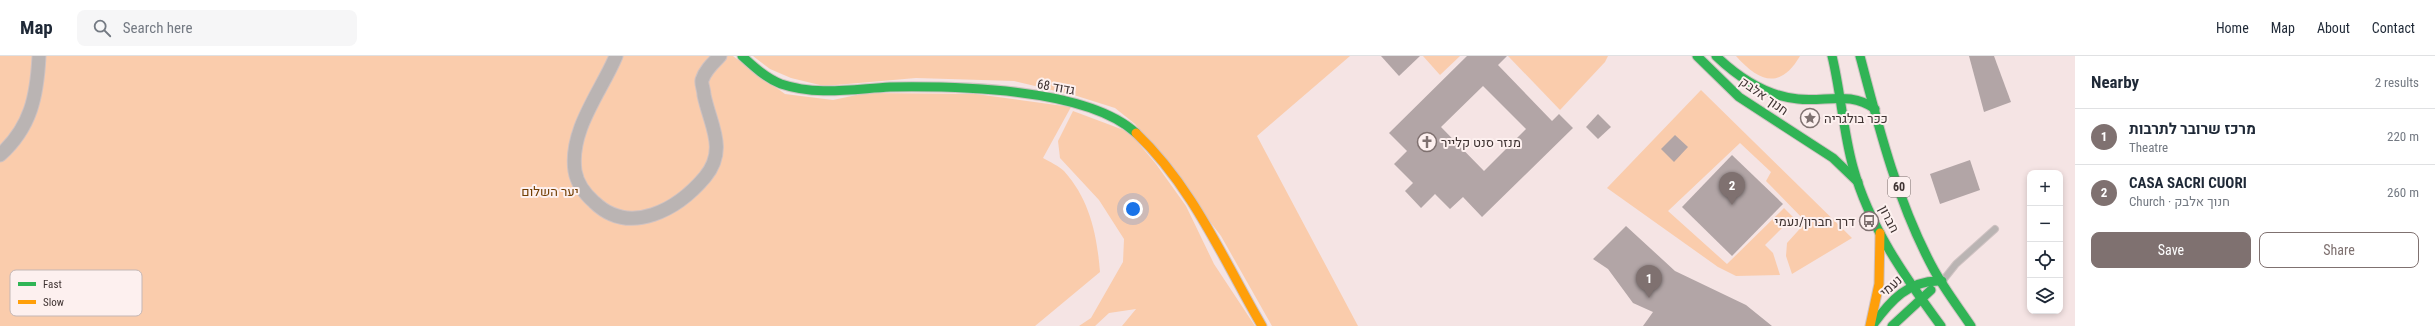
<!DOCTYPE html>
<meta charset="utf-8">
<style>
body{margin:0;font-family:"Roboto Condensed",Heebo,sans-serif;background:#f6f6f7;color:#1f2937}
.controls{position:absolute;right:12px;bottom:12px;display:grid;overflow:hidden;border-radius:8px;box-shadow:0 2px 6px #0003}
.controls button{width:36px;height:36px;display:grid;place-items:center;padding:0;border:0;border-bottom:1px solid #e0e1e3;background:#fff;color:#1f2937;font:20px sans-serif}
.you{position:absolute;left:1133px;top:153px;width:14px;height:14px;margin:-10px;border:3px solid #fff;border-radius:50%;background:#1a73e8;box-shadow:0 0 0 6px #1a73e833}
.badge{display:grid;place-items:center;width:26px;height:26px;border-radius:50%;background:#7f7170;color:#fff;font-size:13px;font-weight:700}
.pin{position:absolute;translate:-50% -33px;filter:drop-shadow(0 1px 2px #0008)}
.pin::after{content:'';position:absolute;top:21px;width:14px;height:12px;background:inherit;clip-path:polygon(0 0,100% 0,50% 100%)}
.list{margin:0;padding:0;list-style:none}
h2{display:flex;justify-content:space-between;align-items:center;height:52px;margin:0;padding:0 16px;font-size:17px}
h2 small{font-size:13px;font-weight:400;color:#747a83}
.list li{display:grid;grid-template-columns:26px 1fr auto;gap:12px;align-items:center;box-sizing:border-box;height:56px;padding:0 16px;border-top:1px solid #e0e1e3}
.list b{display:block;font-size:15px;white-space:nowrap}
.list p{margin:0;font-size:13px;white-space:nowrap;color:#747a83}
.list em{font-size:13px;font-style:normal;color:#747a83}
.actions{display:flex;gap:8px;padding:12px 16px}
.actions a{flex:1;padding:9px 0;border:1px solid #7f7170;border-radius:8px;text-align:center;font-size:14px;color:#7f7170}
.actions .main{background:#7f7170;color:#fff}
.icon{flex:none;width:22px;height:22px;fill:none;stroke:currentColor;stroke-width:2;stroke-linecap:round;stroke-linejoin:round}
.map{position:relative;flex:none;width:2075px;height:270px;overflow:hidden}
header{display:flex;align-items:center;gap:24px;box-sizing:border-box;height:56px;padding:0 20px;background:#fff;border-bottom:1px solid #e0e1e3}
header strong{font-size:19px}
nav{display:flex;gap:22px;margin-inline-start:auto;font-size:14px}
.search{width:280px;height:36px;background:#f6f6f7;display:flex;align-items:center;gap:10px;box-sizing:border-box;padding:0 14px;border-radius:8px;color:#747a83;font-size:15px}
main{display:flex}
aside{flex:1;background:#fff}
.map>svg:first-child{display:block}
.green{fill:#faccac}
.building{fill:#b2a5a6;fill-rule:evenodd}
.lines{fill:none;stroke-linecap:round;stroke-linejoin:round}
.lane-casing{stroke:#cfc2c2;stroke-width:8}
.street-casing{stroke:#cfc2c2;stroke-width:15}
.fast-casing{stroke:#cfc2c2;stroke-width:11}
.slow-casing{stroke:#cfc2c2;stroke-width:11}
.lane{stroke:#bab4b3;stroke-width:6}
.street{stroke:#bab4b3;stroke-width:13}
.fast{stroke:#30b455;stroke-width:9}
.slow{stroke:#ff9f0a;stroke-width:9}
.labels{text-anchor:middle;dominant-baseline:central;stroke-width:4;stroke-linejoin:round;paint-order:stroke}
.shield{fill:#fdf0ef;stroke:#786c6b;stroke-width:1}
.shield-label{font-size:12px;font-weight:bold;fill:#3f3332}
.street-label{font-size:13px;fill:#3f3332;stroke:#fdf0ef}
.poi-label{font-size:13px;fill:#3f3332;stroke:#fdf0ef;text-anchor:start}
.park-label{font-size:13px;fill:#723f04;stroke:#fdf0ef}
.key{fill:#fdf0ef;stroke:#c4b7b6;stroke-width:1}
.key-label{font-size:11px;fill:#3f3332}
</style>
<header>
<strong>Map</strong>
<div class="search"><svg class="icon" aria-label="search" viewBox="0 0 24 24"><circle cx="10" cy="10" r="6"/><path d="M15 15l6 6"/></svg>Search here</div>
<nav><a>Home</a><a>Map</a><a>About</a><a>Contact</a></nav>
</header>
<main>
<div class="map">
<svg width="2075" height="270" viewBox="0 0 2075 270">
<rect width="100%" height="100%" fill="#f5e4e4"/>
<!-- green -->
<g class="green">
<path d="M 0,0 L 733,0 L 785,38 L 833,44 L 866,37 L 976,38 L 1071,51 L 1043,102 C 1050,106 1059,110 1064,115 C 1090,144 1097,179 1100,216 L 1035,270 L 0,270 Z"/>
<polygon points="753,0 1350,0 1257,80 1358,270 1272,270 1221,180 1135,68 1115,52 1077,40 1014,25 916,22 824,30 791,22 770,13"/>
<polygon points="1423,0 1460,0 1440,19"/>
<polygon points="1508,0 1608,0 1605,6 1560,54"/>
<path d="M 1736,0 L 1800,0 C 1780,34 1759,26 1736,0 Z"/>
<polygon points="1701,34 1852,182 1792,218 1786,200 1787,187 1806,166 1766,125 1771,116 1740,87 1668,155 1727,208 1784,152 1793,161 1765,189 1773,197 1780,219 1736,220 1718,211 1607,132"/>
<polygon points="1073,55 1129,76 1156,108 1186,150 1214,208 1255,270 1122,270 1136,253 1109,257 1095,270 1079,270 1091,262 1123,206 1124,183 1099,144 1060,102 1058,85"/>
</g>
<!-- building -->
<g class="building">
<polygon points="1381,0 1420,0 1399,20"/>
<path d="M 1467,0 L 1507,0 L 1498,9 L 1552,65 L 1559,58 L 1573,72 L 1482,161 L 1463,141 L 1450,153 L 1435,138 L 1421,152 L 1405,135 L 1413,127 L 1394,108 L 1407,95 L 1389,77 ZM 1483,30 L 1526,73 L 1484,115 L 1441,71 Z"/>
<polygon points="1969,0 1994,0 2011,46 1984,56"/>
<polygon points="1598,58 1611,71 1598,83 1586,71"/>
<polygon points="1675,79 1688,91 1674,106 1661,93"/>
<polygon points="1732,99 1783,148 1732,200 1682,151"/>
<polygon points="1970,104 1980,134 1940,148 1930,118"/>
<polygon points="1626,170 1675,215 1746,249 1772,270 1643,270 1653,256 1633,247 1608,213 1593,203"/>
</g>
<g class="lines">
<defs>
<polyline id="lane" points="1944,223 1956,208 1995,173"/>
<g id="street">
<path d="M 616,0 C 601,36 569,74 575,115 C 577,127 585,138 594,146 C 630,181 678,153 705,121 C 728,93 710,69 704,39 C 704,34 701,28 702,24 C 705,14 713,7 720,0"/>
<path d="M 0,99 C 31,71 37,40 39,0"/>
</g>
<g id="fast">
<path d="M 742,0 C 754,11 766,22 781,28 C 817,40 853,33 890,31 C 955,30 1086,31 1136,77"/>
<polyline points="1697,0 1739,41 1833,102 1858,126"/>
<path d="M 1716,0 C 1739,22 1766,40 1798,43 C 1826,46 1851,35 1875,53"/>
<path d="M 1832,0 C 1841,37 1843,75 1853,111 C 1869,170 1905,221 1941,270"/>
<path d="M 1860,0 C 1879,73 1898,148 1934,214 C 1945,234 1959,252 1971,270"/>
<path d="M 1872,270 C 1890,245 1909,223 1942,225"/>
<polyline points="1892,270 1931,234"/>
</g>
<g id="slow">
<path d="M 1136,77 C 1193,131 1223,203 1262,270"/>
<polyline points="1870,270 1879,228 1880,177"/>
</g>
</defs>
<!-- lane casing -->
<use href="#lane" class="lane-casing"/>
<!-- street casing -->
<use href="#street" class="street-casing"/>
<!-- fast casing -->
<use href="#fast" class="fast-casing"/>
<!-- slow casing -->
<use href="#slow" class="slow-casing"/>
<!-- lane -->
<use href="#lane" class="lane"/>
<!-- street -->
<use href="#street" class="street"/>
<!-- fast -->
<use href="#fast" class="fast"/>
<!-- slow -->
<use href="#slow" class="slow"/>
</g>
<!-- icons -->
<defs>
<symbol id="sight-ring" viewBox="-11 -11 22 22"><circle r="9.5" fill="#fdf0ef" stroke="#7f7170" stroke-width="1.5"/><path d="M0-6L1.8-2.2L6-1.7L2.9 1.2L3.7 5.4L0 3.3L-3.7 5.4L-2.9 1.2L-6-1.7L-1.8-2.2Z" fill="#7f7170"/></symbol>
<symbol id="church-ring" viewBox="-11 -11 22 22"><circle r="9.5" fill="#fdf0ef" stroke="#7f7170" stroke-width="1.5"/><path d="M-1.2-6h2.4v3.5h3.3v2.4h-3.3V6h-2.4V-.1h-3.3v-2.4h3.3Z" fill="#7f7170"/></symbol>
<symbol id="bus-ring" viewBox="-11 -11 22 22"><circle r="9.5" fill="#fdf0ef" stroke="#7f7170" stroke-width="1.5"/><path d="M-5-6H5V4H4V6H2V4H-2V6H-4V4H-5ZM-3.5-4V0h7V-4ZM-3.5 1.2v1.5H-2V1.2ZM2 1.2v1.5H3.5V1.2Z" fill="#7f7170"/></symbol>
</defs>
<g fill-rule="evenodd">
<use href="#sight-ring" x="1799" y="51" width="22" height="22"/>
<use href="#church-ring" x="1416" y="75" width="22" height="22"/>
<use href="#bus-ring" x="1858" y="154" width="22" height="22"/>
</g>
<g class="labels">
<!-- shield labels -->
<rect class="shield" x="1888" y="121" width="22" height="20" rx="3"/>
<g class="shield-label">
<text x="1899" y="131">60</text>
</g>
<!-- street labels -->
<g class="street-label">
<text transform="translate(1056 31) rotate(10)">גדוד 68</text>
<text transform="translate(1764 40) rotate(35)">חנוך אלבק</text>
<text transform="translate(1889 163) rotate(63)">חברון</text>
<text transform="translate(1891 230) rotate(-42)">נעמי</text>
</g>
<!-- poi labels -->
<g class="poi-label">
<text x="1824" y="62">ככר בולגריה</text>
<text x="1441" y="86">מנזר סנט קלייר</text>
<text x="1855" y="165" text-anchor="end">דרך חברון/נעמי</text>
</g>
<!-- park labels -->
<g class="park-label">
<text x="550" y="135">יער השלום</text>
</g>
</g>
<!-- legend -->
<rect x="10" y="214" width="132" height="46" rx="6" class="key"/>
<rect x="18" y="226" width="18" height="4" fill="#30b455"/>
<rect x="18" y="244" width="18" height="4" fill="#ff9f0a"/>
<g class="key-label">
<text x="43" y="232">Fast</text>
<text x="43" y="250">Slow</text>
</g>
</svg>
<div class="controls">
<button>+</button>
<button>−</button>
<button><svg class="icon" aria-label="locate" viewBox="0 0 24 24"><circle cx="12" cy="12" r="6"/><path d="M12 2v4M12 18v4M2 12h4M18 12h4"/></svg></button>
<button><svg class="icon" aria-label="layers" viewBox="0 0 24 24"><path d="M12 4l9 5-9 5-9-5zM3 14l9 5 9-5"/></svg></button>
</div>
<div class="you"></div>
<div class="pin badge" style="left:1649px;top:242px">1</div>
<div class="pin badge" style="left:1732px;top:149px">2</div>
</div>
<aside>
<h2>Nearby<small>2 results</small></h2>
<ul class="list">
<li><span class="badge">1</span><div><b>מרכז שרובר לתרבות</b><p>Theatre</p></div><em>220 m</em></li>
<li><span class="badge">2</span><div><b>CASA SACRI CUORI</b><p>Church · חנוך אלבק</p></div><em>260 m</em></li>
</ul>
<div class="actions"><a class="main">Save</a><a>Share</a></div>
</aside>
</main>
